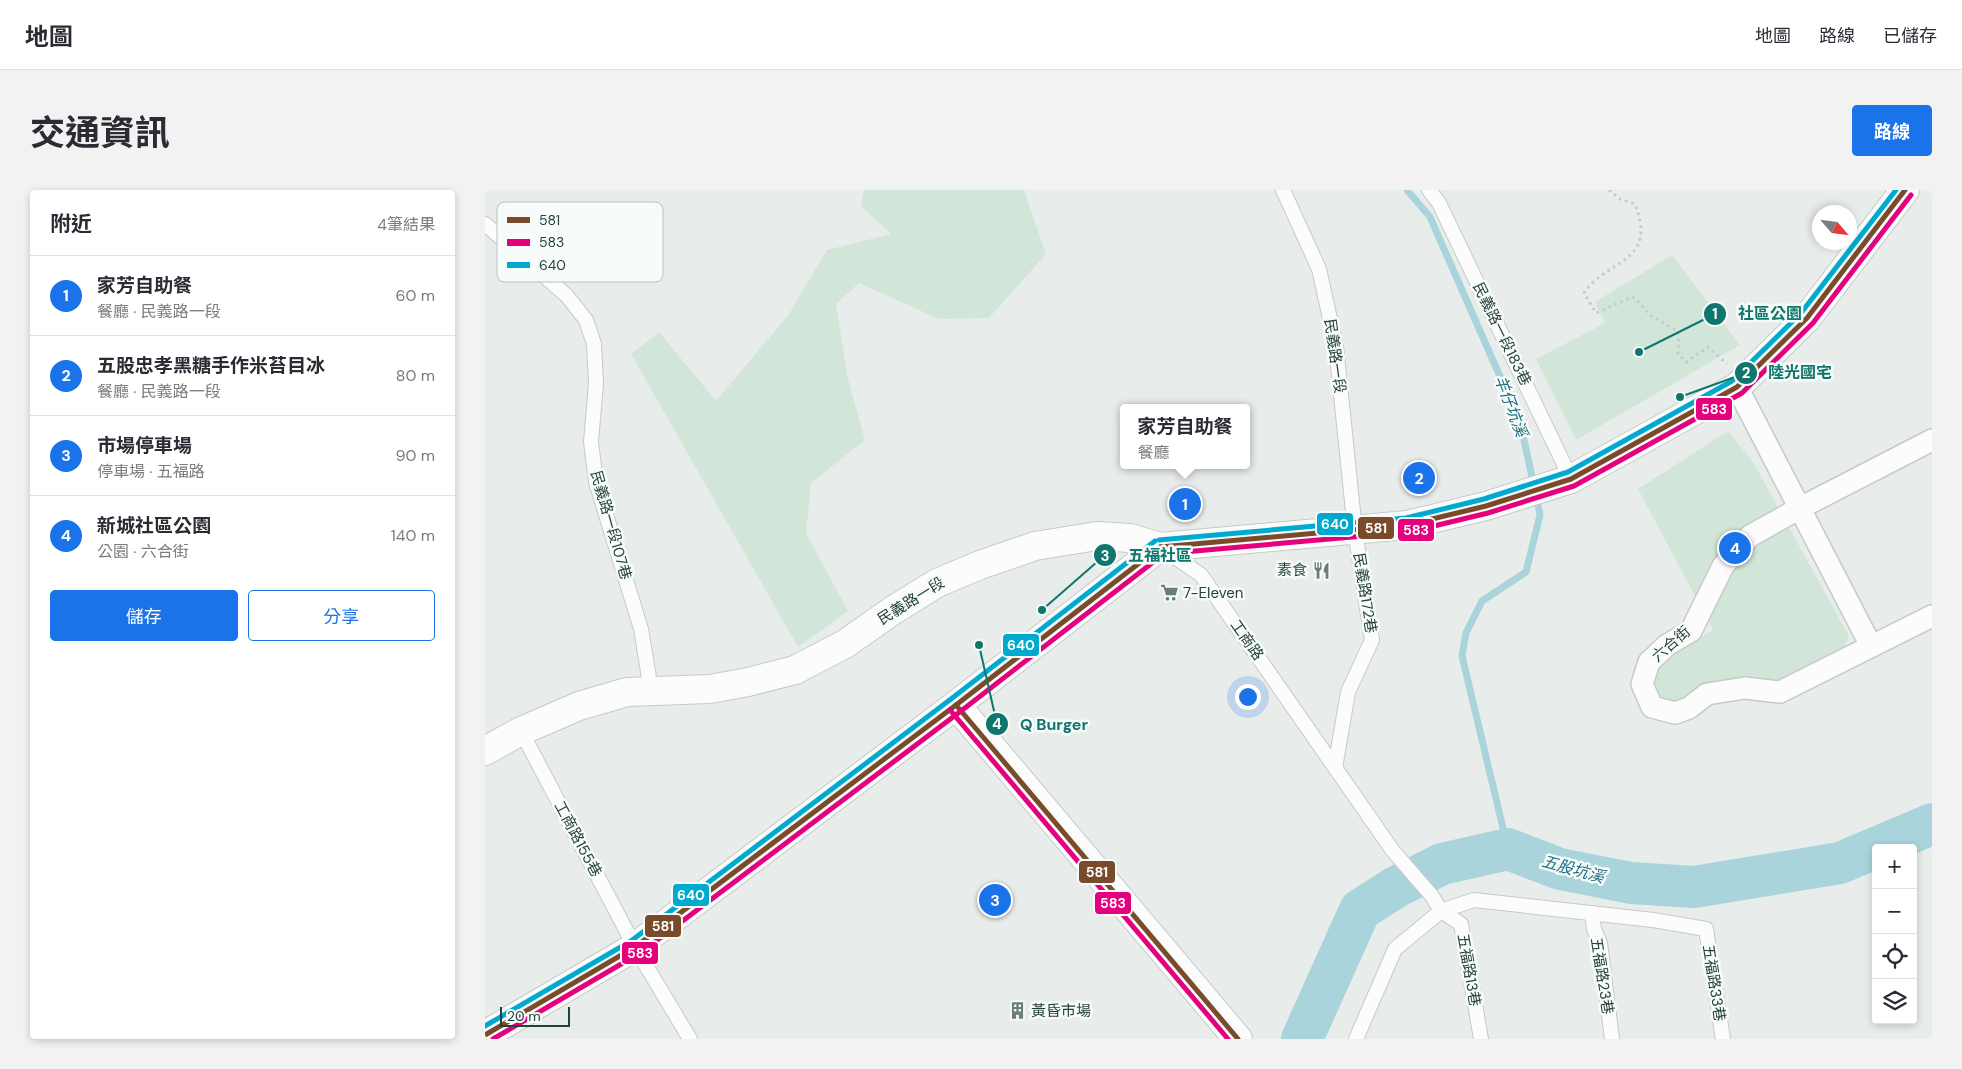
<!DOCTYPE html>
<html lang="zh-TW">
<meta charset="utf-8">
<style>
body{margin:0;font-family:"DM Sans","Noto Sans TC",sans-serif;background:#f2f2f3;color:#2b2b33}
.controls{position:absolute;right:15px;bottom:15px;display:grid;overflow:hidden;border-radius:5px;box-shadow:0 2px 8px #0003}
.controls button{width:45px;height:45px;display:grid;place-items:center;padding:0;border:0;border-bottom:1px solid #e1e1e2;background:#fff;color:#2b2b33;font:25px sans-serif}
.compass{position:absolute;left:1327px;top:15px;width:45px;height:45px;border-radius:50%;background:#fff;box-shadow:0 2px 8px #0003;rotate:118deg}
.scale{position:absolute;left:15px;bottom:12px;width:70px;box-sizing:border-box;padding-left:5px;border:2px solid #24423a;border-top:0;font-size:14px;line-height:18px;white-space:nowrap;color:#24423a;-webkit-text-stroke:4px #f7fbf9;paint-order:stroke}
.you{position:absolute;left:762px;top:506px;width:18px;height:18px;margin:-12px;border:4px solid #fff;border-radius:50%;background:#1a73e8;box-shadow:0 0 0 8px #1a73e833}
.badge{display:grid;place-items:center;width:32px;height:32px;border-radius:50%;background:#1a73e8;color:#fff;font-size:16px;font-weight:700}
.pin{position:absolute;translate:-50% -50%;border:2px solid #fff;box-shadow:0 1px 5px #0006}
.popup{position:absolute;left:635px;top:214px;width:130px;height:65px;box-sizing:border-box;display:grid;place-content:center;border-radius:5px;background:#fff;filter:drop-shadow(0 1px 4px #0005);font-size:16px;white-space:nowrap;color:#7c7c81}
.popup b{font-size:19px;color:#2b2b33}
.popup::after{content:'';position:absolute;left:50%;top:100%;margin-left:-10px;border:10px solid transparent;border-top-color:#fff}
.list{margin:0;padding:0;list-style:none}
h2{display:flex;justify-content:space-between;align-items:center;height:65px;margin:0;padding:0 20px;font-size:21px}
h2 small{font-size:16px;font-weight:400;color:#7c7c81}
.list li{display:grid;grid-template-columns:32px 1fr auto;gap:15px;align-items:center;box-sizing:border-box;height:80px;padding:0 20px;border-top:1px solid #e1e1e2}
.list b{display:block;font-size:19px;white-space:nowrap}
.list p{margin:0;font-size:16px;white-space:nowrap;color:#7c7c81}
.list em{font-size:16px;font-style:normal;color:#7c7c81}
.actions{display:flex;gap:10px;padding:15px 20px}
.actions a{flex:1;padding:11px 0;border:1px solid #1a73e8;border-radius:5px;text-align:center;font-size:18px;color:#1a73e8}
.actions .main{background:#1a73e8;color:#fff}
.icon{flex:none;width:28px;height:28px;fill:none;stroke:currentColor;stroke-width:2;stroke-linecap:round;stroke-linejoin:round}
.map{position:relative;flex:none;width:1447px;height:849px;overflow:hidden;border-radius:5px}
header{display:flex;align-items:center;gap:30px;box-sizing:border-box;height:70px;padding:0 25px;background:#fff;border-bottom:1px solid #e1e1e2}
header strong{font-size:24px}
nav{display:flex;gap:28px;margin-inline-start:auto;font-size:18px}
.intro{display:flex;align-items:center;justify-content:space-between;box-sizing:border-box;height:120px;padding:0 30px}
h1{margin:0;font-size:35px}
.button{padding:12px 22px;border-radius:5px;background:#1a73e8;color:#fff;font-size:18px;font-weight:700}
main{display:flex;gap:30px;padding:0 30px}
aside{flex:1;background:#fff;border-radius:5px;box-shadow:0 2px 8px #0003}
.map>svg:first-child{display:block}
.green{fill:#d1e6d8}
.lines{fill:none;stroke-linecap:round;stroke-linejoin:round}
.stream{stroke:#a9d4db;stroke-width:7}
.river{stroke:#a9d4db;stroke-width:42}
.service-casing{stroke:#c5cac8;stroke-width:16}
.pedestrian-casing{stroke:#c5cac8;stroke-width:24}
.minor-casing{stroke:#c5cac8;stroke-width:30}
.tertiary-casing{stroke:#c5cac8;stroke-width:30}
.secondary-casing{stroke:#c3cbc8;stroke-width:30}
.path{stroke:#c3ccca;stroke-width:3;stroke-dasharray:2.5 4;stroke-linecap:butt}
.service{stroke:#fcfcfc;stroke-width:14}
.pedestrian{stroke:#fcfcfc;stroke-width:21}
.minor{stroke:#fcfcfc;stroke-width:28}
.tertiary{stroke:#fcfcfc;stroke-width:28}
.secondary{stroke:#fcfcfc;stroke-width:28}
.bus-1-casing{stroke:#f7fbf9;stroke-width:9}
.bus-2-casing{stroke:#f7fbf9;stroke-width:9}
.bus-3-casing{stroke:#f7fbf9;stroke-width:9}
.bus-1{stroke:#7a4b2a;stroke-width:5}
.bus-2{stroke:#e5007d;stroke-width:5}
.bus-3{stroke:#00a9ce;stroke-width:5}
.labels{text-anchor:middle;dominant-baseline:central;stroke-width:5;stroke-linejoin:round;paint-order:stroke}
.street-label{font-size:15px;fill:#24423a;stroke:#f7fbf9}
.poi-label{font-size:15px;fill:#24423a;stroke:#f7fbf9;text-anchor:start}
.water-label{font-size:16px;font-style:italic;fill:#1c6f80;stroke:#f7fbf9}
.key{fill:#f7fbf9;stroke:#b8c4c0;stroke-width:1}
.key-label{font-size:14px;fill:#24423a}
.leader{fill:none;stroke:#0f766e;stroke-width:2}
.callout-dot{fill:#0f766e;stroke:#f7fbf9;stroke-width:2}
.mark-label{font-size:15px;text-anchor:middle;font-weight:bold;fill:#fff}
.callout-label{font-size:16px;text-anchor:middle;font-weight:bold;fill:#0f766e;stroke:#f7fbf9;stroke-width:5;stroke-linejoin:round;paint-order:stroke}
.line-badge{stroke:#f7fbf9;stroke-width:2}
.badge-label{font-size:14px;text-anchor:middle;font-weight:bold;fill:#fff}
</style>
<header>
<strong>地圖</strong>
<nav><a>地圖</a><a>路線</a><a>已儲存</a></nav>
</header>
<div class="intro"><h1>交通資訊</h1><a class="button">路線</a></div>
<main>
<aside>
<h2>附近<small>4筆結果</small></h2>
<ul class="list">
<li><span class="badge">1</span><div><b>家芳自助餐</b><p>餐廳 · 民義路一段</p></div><em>60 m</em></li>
<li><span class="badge">2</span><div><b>五股忠孝黑糖手作米苔目冰</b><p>餐廳 · 民義路一段</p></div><em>80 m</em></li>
<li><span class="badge">3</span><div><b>市場停車場</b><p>停車場 · 五福路</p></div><em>90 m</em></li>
<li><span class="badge">4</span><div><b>新城社區公園</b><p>公園 · 六合街</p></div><em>140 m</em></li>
</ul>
<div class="actions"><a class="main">儲存</a><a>分享</a></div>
</aside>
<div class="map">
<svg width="1447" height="849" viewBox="0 0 1447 849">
<rect width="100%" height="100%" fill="#e8edeb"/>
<!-- green -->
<g class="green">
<polygon points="379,0 539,0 561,64 504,128 454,129 374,93 351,114 363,189 380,250 326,293 321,343 363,421 313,457 146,164 174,142 231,211 304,124 342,60 406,44 376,16"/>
<polygon points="1187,65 1255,155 1091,250 1051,169 1120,133 1110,112"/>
<polygon points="1243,241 1268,272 1364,446 1355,467 1295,496 1195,517 1173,511 1165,495 1172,474 1228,440 1153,299"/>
</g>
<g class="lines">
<!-- stream -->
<g class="stream">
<polyline points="922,0 945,27 1035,232 1049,296"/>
<polyline points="1023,659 977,466 981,443 997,411 1041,382 1055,325 1051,306"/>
</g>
<!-- river -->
<polyline class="river" points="817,849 875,720 911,697 957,674 1023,659 1075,679 1146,693 1209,697 1355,673 1447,634"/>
<defs>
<g id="service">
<polyline points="798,0 834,79 851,156 870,341 887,450 863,502 850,578"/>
<polyline points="944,0 954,13 1086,289"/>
<polyline points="0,34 82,106 101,130 109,154 111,193 106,252 111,292 156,439 166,500"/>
<polyline points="678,359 716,385 908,661 947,706 956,721 976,734 996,849"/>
<polyline points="36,541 150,757 205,849"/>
<polyline points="1107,723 1109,739 1115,753 1127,849"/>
<polyline points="871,849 910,759 956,721 989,710 1168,730 1221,739 1238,849"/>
</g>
<g id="pedestrian">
<polyline points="1252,197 1386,456"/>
<polyline points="1447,250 1315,318 1265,346 1238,376 1206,441 1182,455 1164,472 1157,494 1167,517 1190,523 1204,518 1222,504 1260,498 1295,502 1447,426"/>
</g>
<polyline id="minor" points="471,515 753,849"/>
<polyline id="tertiary" points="0,845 150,757 471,515 675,357"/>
<polyline id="secondary" points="0,561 36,541 94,516 142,502 225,499 263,492 310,480 360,454 407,421 452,393 495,375 550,356 612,346 645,348 675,357 922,335 1001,316 1086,289 1252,197 1322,128 1420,0"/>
</defs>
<!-- service casing -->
<use href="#service" class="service-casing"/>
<!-- pedestrian casing -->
<use href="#pedestrian" class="pedestrian-casing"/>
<!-- minor casing -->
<use href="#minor" class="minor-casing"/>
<!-- tertiary casing -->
<use href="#tertiary" class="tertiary-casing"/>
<!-- secondary casing -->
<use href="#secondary" class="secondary-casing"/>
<!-- path -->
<path class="path" d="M 1124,0 L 1135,9 L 1150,14 C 1173,74 1124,67 1099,103 L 1111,123 L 1147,107 L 1151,109 L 1165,125 L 1192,141 L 1194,147 L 1193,164 L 1201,172 L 1223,157 L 1242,174"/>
<!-- service -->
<use href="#service" class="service"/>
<!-- pedestrian -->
<use href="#pedestrian" class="pedestrian"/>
<!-- minor -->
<use href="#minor" class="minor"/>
<!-- tertiary -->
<use href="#tertiary" class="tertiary"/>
<!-- secondary -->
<use href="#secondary" class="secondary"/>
<defs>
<g id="bus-1">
<polyline points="675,357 922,335 1001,316 1086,289 1252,197 1322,128 1420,0"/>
<polyline points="471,515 753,849"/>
<polyline points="0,845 150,757 471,515 675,357"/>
</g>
<g id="bus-2">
<polyline points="676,364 924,342 1003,323 1089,296 1257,203 1328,133 1426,5"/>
<polyline points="465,520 743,849"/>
<polyline points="8,849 155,763 476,521 680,363"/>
</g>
<g id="bus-3">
<polyline points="674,350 921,328 999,309 1083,282 1247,191 1316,123 1411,0"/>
<polyline points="0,836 146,751 466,509 670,351"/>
</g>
</defs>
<!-- bus-1 casing -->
<use href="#bus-1" class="bus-1-casing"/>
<!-- bus-2 casing -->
<use href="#bus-2" class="bus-2-casing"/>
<!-- bus-3 casing -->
<use href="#bus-3" class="bus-3-casing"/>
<!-- bus-1 -->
<use href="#bus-1" class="bus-1"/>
<!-- bus-2 -->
<use href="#bus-2" class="bus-2"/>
<!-- bus-3 -->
<use href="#bus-3" class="bus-3"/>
</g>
<!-- icons -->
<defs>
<symbol id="restaurant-bare" viewBox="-9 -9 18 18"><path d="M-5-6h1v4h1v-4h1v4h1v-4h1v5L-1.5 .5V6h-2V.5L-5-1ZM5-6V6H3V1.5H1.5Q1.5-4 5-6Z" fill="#697e78" stroke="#f7fbf9" stroke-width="2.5" paint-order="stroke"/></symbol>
<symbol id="supermarket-bare" viewBox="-9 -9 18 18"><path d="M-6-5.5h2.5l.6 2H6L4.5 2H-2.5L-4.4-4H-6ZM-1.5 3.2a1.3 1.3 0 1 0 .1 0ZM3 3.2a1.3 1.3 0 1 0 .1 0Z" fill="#697e78" stroke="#f7fbf9" stroke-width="2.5" paint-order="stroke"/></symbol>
<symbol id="building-bare" viewBox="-9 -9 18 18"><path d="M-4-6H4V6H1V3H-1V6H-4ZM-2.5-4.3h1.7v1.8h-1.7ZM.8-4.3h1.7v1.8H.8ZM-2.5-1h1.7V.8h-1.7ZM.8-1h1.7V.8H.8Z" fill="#697e78" stroke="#f7fbf9" stroke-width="2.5" paint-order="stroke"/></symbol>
</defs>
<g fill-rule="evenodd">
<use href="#restaurant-bare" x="824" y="368" width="25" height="25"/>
<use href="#supermarket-bare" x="672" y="390" width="25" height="25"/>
<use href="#building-bare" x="520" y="808" width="25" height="25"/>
</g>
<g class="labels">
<!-- street labels -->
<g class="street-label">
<text transform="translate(1017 144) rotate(64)">民義路一段183巷</text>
<text transform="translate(850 166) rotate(82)">民義路一段</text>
<text transform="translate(126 335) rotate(74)">民義路一段107巷</text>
<text transform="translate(880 403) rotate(81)">民義路172巷</text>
<text transform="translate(426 411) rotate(-32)">民義路一段</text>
<text transform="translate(762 450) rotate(55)">工商路</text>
<text transform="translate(1186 454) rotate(-41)">六合街</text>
<text transform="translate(93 649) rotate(62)">工商路155巷</text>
<text transform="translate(984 780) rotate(80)">五福路13巷</text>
<text transform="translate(1117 786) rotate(81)">五福路23巷</text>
<text transform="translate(1229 793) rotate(81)">五福路33巷</text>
</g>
<!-- poi labels -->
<g class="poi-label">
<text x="822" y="380" text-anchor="end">素食</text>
<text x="698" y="403">7-Eleven</text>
<text x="546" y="821">黃昏市場</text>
</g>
<!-- water labels -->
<g class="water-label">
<text transform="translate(1026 216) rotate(69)">羊仔坑溪</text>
<text transform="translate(1088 679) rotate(15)">五股坑溪</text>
</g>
</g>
<!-- legend -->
<rect x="12" y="12" width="166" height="80" rx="8" class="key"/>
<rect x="22" y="27" width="23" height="6" fill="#7a4b2a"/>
<rect x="22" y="49" width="23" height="7" fill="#e5007d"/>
<rect x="22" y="72" width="23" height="6" fill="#00a9ce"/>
<g class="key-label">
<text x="54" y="35">581</text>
<text x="54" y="57">583</text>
<text x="54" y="80">640</text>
</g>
<!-- callouts -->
<path class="leader" d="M1154 162L1230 124M1195 207L1261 183M557 420L620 365M494 455L512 534"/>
<g class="callout-dot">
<circle cx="1154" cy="162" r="5"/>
<circle cx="1195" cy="207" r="5"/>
<circle cx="557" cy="420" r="5"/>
<circle cx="494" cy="455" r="5"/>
<circle cx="1230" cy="124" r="12"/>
<circle cx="1261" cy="183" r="12"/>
<circle cx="620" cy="365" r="12"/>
<circle cx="512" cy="534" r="12"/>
</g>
<g class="mark-label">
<text x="1230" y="129">1</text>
<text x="1261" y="188">2</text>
<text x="620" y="371">3</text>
<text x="512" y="539">4</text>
</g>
<g class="callout-label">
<text x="1285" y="129">社區公園</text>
<text x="1315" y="188">陸光國宅</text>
<text x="675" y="371">五福社區</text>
<text x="569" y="540">Q Burger</text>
</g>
<g class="line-badge">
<rect x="1210" y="207" width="38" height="24" rx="5" fill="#e5007d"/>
<rect x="831" y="322" width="38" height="24" rx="5" fill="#00a9ce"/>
<rect x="872" y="326" width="38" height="24" rx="5" fill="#7a4b2a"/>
<rect x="912" y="328" width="38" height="24" rx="5" fill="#e5007d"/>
<rect x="517" y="443" width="38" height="24" rx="5" fill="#00a9ce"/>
<rect x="593" y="670" width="38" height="24" rx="5" fill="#7a4b2a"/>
<rect x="187" y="693" width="38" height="24" rx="5" fill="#00a9ce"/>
<rect x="609" y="701" width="38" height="24" rx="5" fill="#e5007d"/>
<rect x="159" y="724" width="38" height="24" rx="5" fill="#7a4b2a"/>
<rect x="136" y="751" width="38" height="24" rx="5" fill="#e5007d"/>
</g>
<g class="badge-label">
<text x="1229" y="224">583</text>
<text x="850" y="339">640</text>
<text x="891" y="343">581</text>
<text x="931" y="345">583</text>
<text x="536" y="460">640</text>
<text x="612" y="687">581</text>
<text x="206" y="710">640</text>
<text x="628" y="718">583</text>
<text x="178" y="741">581</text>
<text x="155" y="768">583</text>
</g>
</svg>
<div class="controls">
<button>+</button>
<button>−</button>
<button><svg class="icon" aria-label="locate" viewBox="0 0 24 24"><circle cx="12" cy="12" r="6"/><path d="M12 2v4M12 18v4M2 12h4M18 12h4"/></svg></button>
<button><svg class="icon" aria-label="layers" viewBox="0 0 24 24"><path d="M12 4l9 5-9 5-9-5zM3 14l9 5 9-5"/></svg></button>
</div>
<svg class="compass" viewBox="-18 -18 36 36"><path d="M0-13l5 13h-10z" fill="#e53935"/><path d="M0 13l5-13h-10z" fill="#7c7c81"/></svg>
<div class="scale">20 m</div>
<div class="you"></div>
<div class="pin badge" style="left:700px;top:314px">1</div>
<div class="popup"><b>家芳自助餐</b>餐廳</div>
<div class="pin badge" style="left:934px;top:288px">2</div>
<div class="pin badge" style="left:510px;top:710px">3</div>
<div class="pin badge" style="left:1250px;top:358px">4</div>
</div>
</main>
